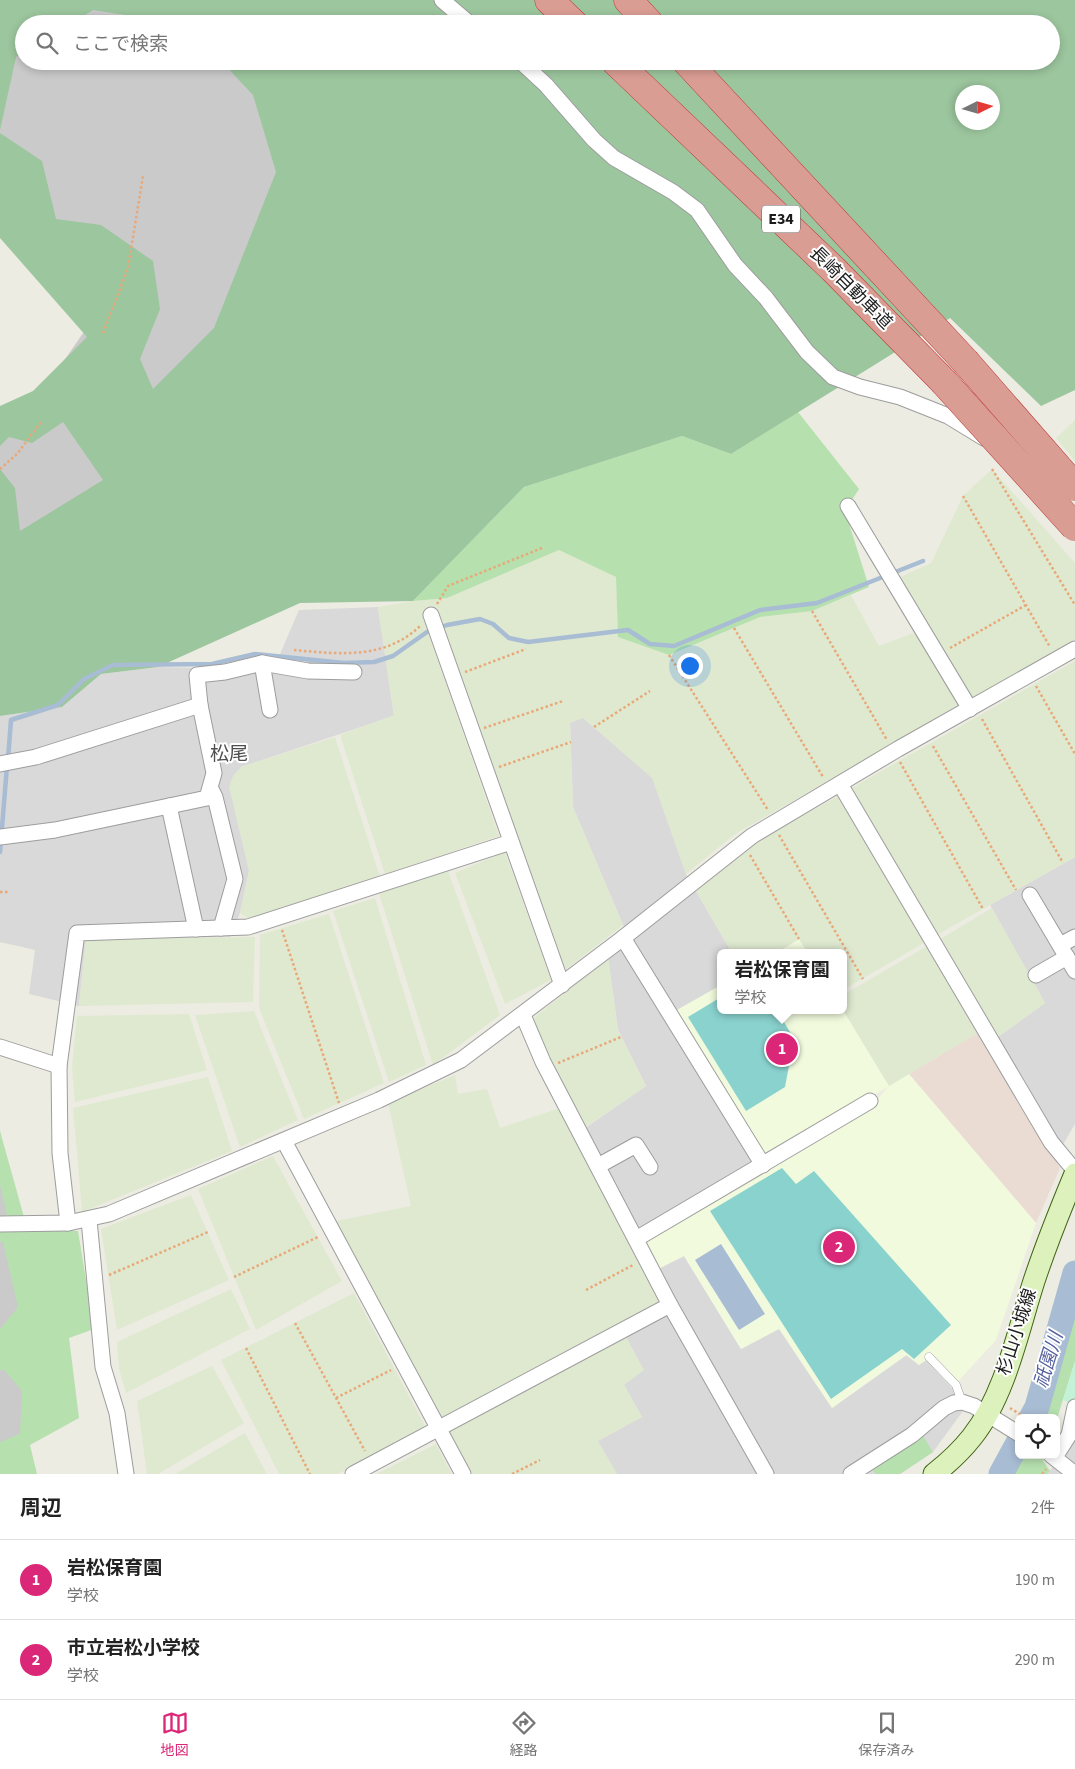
<!DOCTYPE html>
<html lang="ja">
<meta charset="utf-8">
<style>
body{margin:0;font-family:"Source Sans 3","Noto Sans JP",sans-serif;background:#f2f2f2;color:#222}
.controls{position:absolute;right:15px;bottom:15px;display:grid;overflow:hidden;border-radius:8px;box-shadow:0 2px 8px #0003}
.controls button{width:45px;height:45px;display:grid;place-items:center;padding:0;border:0;border-bottom:1px solid #e0e0e0;background:#fff;color:#222;font:25px sans-serif}
.compass{position:absolute;left:955px;top:85px;width:45px;height:45px;border-radius:50%;background:#fff;box-shadow:0 2px 8px #0003;rotate:85deg}
.you{position:absolute;left:689px;top:665px;width:18px;height:18px;margin:-12px;border:4px solid #fff;border-radius:50%;background:#1a73e8;box-shadow:0 0 0 8px #1a73e833}
.badge{display:grid;place-items:center;width:32px;height:32px;border-radius:50%;background:#db2777;color:#fff;font-size:16px;font-weight:700}
.pin{position:absolute;translate:-50% -50%;border:2px solid #fff;box-shadow:0 1px 5px #0006}
.popup{position:absolute;left:717px;top:949px;width:130px;height:65px;box-sizing:border-box;display:grid;place-content:center;border-radius:8px;background:#fff;filter:drop-shadow(0 1px 4px #0005);font-size:16px;white-space:nowrap;color:#767676}
.popup b{font-size:19px;color:#222}
.popup::after{content:'';position:absolute;left:50%;top:100%;margin-left:-10px;border:10px solid transparent;border-top-color:#fff}
.list{margin:0;padding:0;list-style:none}
h2{display:flex;justify-content:space-between;align-items:center;height:65px;margin:0;padding:0 20px;font-size:21px}
h2 small{font-size:16px;font-weight:400;color:#767676}
.list li{display:grid;grid-template-columns:32px 1fr auto;gap:15px;align-items:center;box-sizing:border-box;height:80px;padding:0 20px;border-top:1px solid #e0e0e0}
.list b{display:block;font-size:19px;white-space:nowrap}
.list p{margin:0;font-size:16px;white-space:nowrap;color:#767676}
.list em{font-size:16px;font-style:normal;color:#767676}
.icon{flex:none;width:28px;height:28px;fill:none;stroke:currentColor;stroke-width:2;stroke-linecap:round;stroke-linejoin:round}
.map{position:relative;flex:none;width:1075px;height:1474px;overflow:hidden}
.search{position:absolute;background:#fff;box-shadow:0 2px 8px #0003;left:15px;right:15px;top:15px;height:55px;display:flex;align-items:center;gap:12px;box-sizing:border-box;padding:0 18px;border-radius:28px;color:#767676;font-size:19px}
.sheet{height:225px;background:#fff}
nav{display:flex;justify-content:space-around;align-items:center;box-sizing:border-box;height:70px;border-top:1px solid #e0e0e0;background:#fff;font-size:14px;color:#767676}
nav a{display:grid;justify-items:center;gap:2px}
nav .on{color:#db2777}
.map>svg:first-child{display:block}
.residential{fill:#dad9d9}
.commercial{fill:#ebdcd3}
.education{fill:#f1fadd}
.religious{fill:#cacaca}
.farmland{fill:#dfe9d0}
.grass{fill:#b6e0ae}
.forest{fill:#9cc69e;fill-rule:evenodd}
.park{fill:#c4f2d7}
.pitch{fill:#8ad2ce}
.water{fill:#a8bcd4}
.lines{fill:none;stroke-linecap:round;stroke-linejoin:round}
.stream{stroke:#a8bcd4;stroke-width:4.5}
.river{stroke:#a8bcd4;stroke-width:25}
.service-casing{stroke:#9d9d9d;stroke-width:9}
.minor-casing{stroke:#9d9d9d;stroke-width:17}
.secondary-casing{stroke:#406412;stroke-width:23}
.motorway-casing{stroke:#c0393b;stroke-width:29}
.path{stroke:#e8a878;stroke-width:2.5;stroke-dasharray:2.5 2.5;stroke-linecap:butt}
.service{stroke:#fff;stroke-width:8}
.minor{stroke:#fff;stroke-width:15}
.secondary{stroke:#dcf1bc;stroke-width:21}
.motorway{stroke:#da9d93;stroke-width:28}
.motorway-bridge-casing{stroke:#c0393b;stroke-width:29;stroke-linecap:butt}
.motorway-bridge{stroke:#da9d93;stroke-width:28}
.labels{text-anchor:middle;dominant-baseline:central;stroke-width:4;stroke-linejoin:round;paint-order:stroke}
.shield{fill:#fff;stroke:#606060;stroke-width:1}
.shield-label{font-size:16px;font-weight:bold;fill:#1c1c1c}
.street-label{font-size:18px;fill:#1c1c1c;stroke:#fff}
.neighbourhood-label{font-size:19px;fill:#4f4f4f;stroke:#fff}
.water-label{font-size:19px;font-style:italic;fill:#55619f;stroke:#fff}
</style>
<div class="map">
<svg width="1075" height="1474" viewBox="0 0 1075 1474">
<rect width="100%" height="100%" fill="#ecece2"/>
<!-- residential -->
<g class="residential">
<polygon points="378,607 394,716 241,767 246,853 249,871 240,913 230,937 86,939 79,1006 29,994 35,950 0,942 0,716 62,707 101,674 158,667 206,668 280,654 299,610"/>
<polygon points="582,717 653,778 686,874 732,953 721,953 721,985 675,1012 769,1167 630,1245 575,1135 646,1086 618,1030 608,957 629,939 573,807 570,723"/>
<polygon points="1075,857 1075,1124 1064,1143 1049,1150 995,1039 1045,1003 990,905"/>
<polygon points="684,1256 741,1349 779,1328 832,1408 907,1355 919,1365 926,1360 952,1388 963,1411 933,1452 900,1474 617,1474 597,1441 642,1417 624,1385 625,1335 680,1306 660,1268"/>
<polygon points="1075,1426 1075,1474 1047,1474 1071,1445"/>
</g>
<!-- commercial -->
<polygon class="commercial" points="979,1032 1060,1168 1036,1223 909,1074"/>
<!-- education -->
<g class="education">
<polygon points="799,939 808,953 776,953"/>
<polygon points="721,985 721,1010 843,1010 889,1086 909,1074 1036,1223 996,1340 952,1388 926,1360 919,1365 906,1355 832,1408 779,1329 741,1349 684,1256 660,1268 645,1237 872,1106 888,1087 765,1157 675,1011"/>
</g>
<!-- religious -->
<g class="religious">
<polygon points="85,0 201,24 37,24"/>
<polygon points="24,30 24,61 240,61 291,178 233,324 116,482 16,541 0,491 0,422 30,410 90,323 0,217 0,50"/>
<polygon points="0,1131 24,1305 0,1351"/>
<polygon points="0,1358 29,1390 29,1439 0,1448"/>
</g>
<!-- farmland -->
<g class="farmland">
<polygon points="1075,420 1075,461 1056,438"/>
<polygon points="992,469 1075,563 1075,640 970,700 898,578 931,563 963,496"/>
<polygon points="559,550 616,577 618,637 669,655 760,617 812,611 851,595 879,646 919,631 963,704 735,834 686,874 652,778 583,718 570,723 573,807 623,925 564,971 443,632 431,641 499,836 385,874 340,735 394,715 378,607 413,601 447,598"/>
<polygon points="1075,661 1075,857 935,936 848,790"/>
<polygon points="335,737 380,877 250,919 240,913 249,871 229,787 233,776 241,767"/>
<polygon points="842,794 927,941 843,990 843,953 808,953 799,939 776,953 732,953 695,889 757,842"/>
<polygon points="505,852 551,980 505,1004 455,873"/>
<polygon points="448,871 500,1015 433,1065 379,893"/>
<polygon points="375,898 426,1065 389,1082 333,911"/>
<polygon points="992,908 1045,1003 995,1039 937,941"/>
<polygon points="329,914 384,1083 304,1119 259,1008 260,935"/>
<polygon points="255,937 253,1002 79,1006 86,939"/>
<polygon points="929,945 979,1032 889,1086 843,1010 843,995"/>
<polygon points="608,957 618,1030 646,1086 584,1128 545,1056 534,1018"/>
<polygon points="254,1011 298,1120 240,1147 195,1015"/>
<polygon points="189,1014 207,1070 75,1102 72,1067 77,1016"/>
<polygon points="455,1075 458,1094 487,1089 500,1128 560,1108 659,1301 441,1419 336,1221 411,1206 388,1103"/>
<polygon points="208,1077 232,1151 82,1212 73,1108"/>
<polygon points="273,1156 342,1281 256,1330 198,1189"/>
<polygon points="191,1195 229,1280 117,1330 101,1229"/>
<polygon points="231,1289 250,1329 126,1393 119,1369 117,1342"/>
<polygon points="354,1293 426,1428 338,1474 279,1474 221,1360"/>
<polygon points="625,1335 644,1370 624,1385 642,1417 598,1441 617,1474 470,1474 447,1430"/>
<polygon points="212,1366 244,1423 158,1474 147,1474 137,1401"/>
<polygon points="245,1433 267,1474 175,1474"/>
<polygon points="436,1444 452,1474 378,1474 378,1473"/>
</g>
<!-- grass -->
<g class="grass">
<polygon points="798,412 859,489 845,511 869,587 812,611 760,617 669,655 618,637 616,577 559,550 447,598 413,601 524,487 682,436 731,454"/>
<polygon points="0,1131 27,1228 78,1231 94,1329 69,1338 79,1418 30,1445 37,1474 0,1474 0,1442 20,1434 22,1391 4,1370 0,1370 0,1329 18,1307 3,1242 0,1242 0,1218 7,1214 0,1185"/>
<polygon points="1075,1320 1075,1361 1056,1422 1056,1418 1039,1418 1069,1324"/>
<polygon points="923,1436 933,1452 900,1474 875,1474 872,1468"/>
<polygon points="1021,1455 1045,1455 1043,1461 1050,1471 1047,1474 1012,1474"/>
</g>
<!-- forest -->
<path class="forest" d="M 0,0 L 1075,0 L 1075,390 L 1041,406 L 950,318 L 731,454 L 682,436 L 524,487 L 413,601 L 300,603 L 158,667 L 101,674 L 62,707 L 0,716 L 0,469 L 15,488 L 20,531 L 103,480 L 63,422 L 32,443 L 9,437 L 0,446 L 0,406 L 33,391 L 87,337 L 0,238 L 0,133 L 42,161 L 56,219 L 101,225 L 153,261 L 160,309 L 140,359 L 153,389 L 214,328 L 276,172 L 253,95 L 221,61 L 1051,61 L 1051,24 L 184,24 L 93,10 L 71,24 L 24,24 L 24,52 L 16,57 L 0,130 ZM 962,92 L 992,92 L 992,122 L 962,122 Z"/>
<!-- park -->
<polygon class="park" points="1075,1361 1075,1406 1063,1400"/>
<!-- pitch -->
<g class="pitch">
<polygon points="721,997 721,1010 777,1010 794,1039 785,1087 746,1111 688,1017"/>
<polygon points="782,1168 796,1184 814,1171 951,1325 914,1359 902,1349 831,1399 710,1211"/>
</g>
<!-- water -->
<polygon class="water" points="721,1244 765,1314 739,1330 695,1260"/>
<g class="lines">
<!-- stream -->
<g class="stream">
<polyline points="8,759 11,720 58,705 84,679 113,665 212,664 255,654 344,663 374,662 393,656 427,632 447,625 480,619 493,624 509,638 528,642 628,630 650,644 674,646 760,610 817,603 923,561"/>
<polyline points="0,852 7,766"/>
</g>
<!-- river -->
<g class="river">
<polyline points="1031,1418 1037,1407 1075,1273"/>
<polyline points="1001,1474 1019,1441"/>
</g>
<defs>
<polyline id="service" points="929,1357 956,1385 962,1402"/>
<g id="minor">
<polyline points="442,0 470,24"/>
<polyline points="520,61 546,85 594,140 614,158 673,192 697,210 735,265 766,298 807,352 833,377 860,387 900,397 948,416 984,438"/>
<polyline points="848,506 970,709"/>
<polyline points="431,615 562,985"/>
<polyline points="262,663 270,710"/>
<polyline points="200,705 197,675 225,672 262,663 308,671 354,672"/>
<polyline points="0,764 36,757 200,705 214,773 207,798 55,830 0,837"/>
<polyline points="840,784 1051,1142 1075,1171"/>
<polyline points="211,789 215,797 235,879 221,928"/>
<polyline points="169,806 196,929"/>
<polyline points="1030,895 1075,971"/>
<polyline points="623,938 763,1165"/>
<polyline points="1060,945 1075,937"/>
<polyline points="1036,975 1067,957"/>
<polyline points="523,1015 543,1062 670,1305 766,1474"/>
<polyline points="0,1047 59,1066"/>
<polyline points="284,1141 463,1474"/>
<polyline points="598,1166 636,1145 650,1167"/>
<polyline points="89,1220 103,1367 117,1413 126,1474"/>
<polyline points="68,1223 60,1153 59,1066 77,933 248,927 511,842"/>
<polyline points="0,1224 68,1223 109,1214 379,1100 461,1060 623,938 752,836 898,749 1075,649"/>
<polyline points="636,1239 870,1101"/>
<polyline points="1051,1455 1075,1474"/>
<polyline points="1055,1457 1069,1435 1075,1407"/>
<polyline points="353,1474 670,1305"/>
<polyline points="851,1474 912,1435 944,1408 954,1403 962,1402 974,1406 1019,1434"/>
</g>
<path id="secondary" d="M 934,1474 C 948,1463 961,1451 972,1437 C 1005,1396 1018,1331 1034,1281 C 1046,1245 1060,1210 1075,1174"/>
<g id="motorway">
<polyline points="549,0 574,24"/>
<polyline points="628,0 650,24"/>
<polyline points="615,61 833,269 943,381"/>
<polyline points="686,61 965,361"/>
</g>
</defs>
<!-- service casing -->
<use href="#service" class="service-casing"/>
<!-- minor casing -->
<use href="#minor" class="minor-casing"/>
<!-- secondary casing -->
<use href="#secondary" class="secondary-casing"/>
<!-- motorway casing -->
<use href="#motorway" class="motorway-casing"/>
<!-- path -->
<g class="path">
<polyline points="103,333 128,268 143,176"/>
<polyline points="0,469 17,454 41,422"/>
<polyline points="992,469 1075,605"/>
<polyline points="963,496 1050,647"/>
<polyline points="437,604 448,586 542,548"/>
<polyline points="812,611 887,740"/>
<polyline points="734,628 823,777"/>
<polyline points="950,648 1026,605"/>
<path d="M 294,650 C 338,654 385,660 420,626"/>
<polyline points="669,655 768,810"/>
<polyline points="465,672 526,649"/>
<polyline points="1036,686 1075,754"/>
<polyline points="982,719 1063,863"/>
<polyline points="594,727 650,691"/>
<polyline points="484,728 563,701"/>
<polyline points="933,746 1016,890"/>
<polyline points="900,762 983,909"/>
<polyline points="499,767 571,742"/>
<polyline points="779,835 863,979"/>
<polyline points="750,855 799,939"/>
<polyline points="0,892 8,892"/>
<polyline points="282,930 339,1103"/>
<polyline points="558,1063 621,1037"/>
<polyline points="109,1275 208,1232"/>
<polyline points="234,1277 318,1237"/>
<polyline points="586,1290 633,1265"/>
<polyline points="295,1323 365,1451"/>
<polyline points="246,1348 310,1474"/>
<polyline points="336,1398 391,1370"/>
<polyline points="1010,1408 1026,1418"/>
<polyline points="512,1474 540,1460"/>
<polyline points="1042,1474 1046,1469"/>
</g>
<!-- service -->
<use href="#service" class="service"/>
<!-- minor -->
<use href="#minor" class="minor"/>
<!-- secondary -->
<use href="#secondary" class="secondary"/>
<!-- motorway -->
<use href="#motorway" class="motorway"/>
<defs>
<g id="motorway-bridge">
<polyline points="965,361 1075,487"/>
<polyline points="943,381 1075,527"/>
</g>
</defs>
<!-- motorway-bridge casing -->
<use href="#motorway-bridge" class="motorway-bridge-casing"/>
<!-- motorway-bridge -->
<use href="#motorway-bridge" class="motorway-bridge"/>
</g>
<g class="labels">
<!-- shield labels -->
<rect class="shield" x="762" y="205.5" width="38" height="27" rx="4"/>
<g class="shield-label">
<text x="781" y="219">E34</text>
</g>
<!-- street labels -->
<g class="street-label">
<text transform="translate(851 288) rotate(45)">長崎自動車道</text>
<text transform="translate(1017 1332) rotate(-72)">杉山小城線</text>
</g>
<!-- neighbourhood labels -->
<g class="neighbourhood-label">
<text x="229" y="754">松尾</text>
</g>
<!-- water labels -->
<g class="water-label">
<text transform="translate(1049 1360) rotate(-73)">祇園川</text>
</g>
</g>
</svg>
<div class="controls">
<button><svg class="icon" aria-label="locate" viewBox="0 0 24 24"><circle cx="12" cy="12" r="6"/><path d="M12 2v4M12 18v4M2 12h4M18 12h4"/></svg></button>
</div>
<svg class="compass" viewBox="-18 -18 36 36"><path d="M0-13l5 13h-10z" fill="#e53935"/><path d="M0 13l5-13h-10z" fill="#767676"/></svg>
<div class="you"></div>
<div class="pin badge" style="left:782px;top:1049px">1</div>
<div class="popup"><b>岩松保育園</b>学校</div>
<div class="pin badge" style="left:839px;top:1247px">2</div>
<div class="search"><svg class="icon" aria-label="search" viewBox="0 0 24 24"><circle cx="10" cy="10" r="6"/><path d="M15 15l6 6"/></svg>ここで検索</div>
</div>
<section class="sheet">
<h2>周辺<small>2件</small></h2>
<ul class="list">
<li><span class="badge">1</span><div><b>岩松保育園</b><p>学校</p></div><em>190 m</em></li>
<li><span class="badge">2</span><div><b>市立岩松小学校</b><p>学校</p></div><em>290 m</em></li>
</ul>
</section>
<nav>
<a class="on"><svg class="icon" aria-label="map" viewBox="0 0 24 24"><path d="M3 6l6-2 6 2 6-2v14l-6 2-6-2-6 2zM9 4v14M15 6v14"/></svg>地図</a>
<a><svg class="icon" aria-label="directions" viewBox="0 0 24 24"><path d="M12 3l9 9-9 9-9-9zM9 14v-3h6M13 9l2 2-2 2"/></svg>経路</a>
<a><svg class="icon" aria-label="saved" viewBox="0 0 24 24"><path d="M7 4h10v16l-5-4-5 4z"/></svg>保存済み</a>
</nav>
